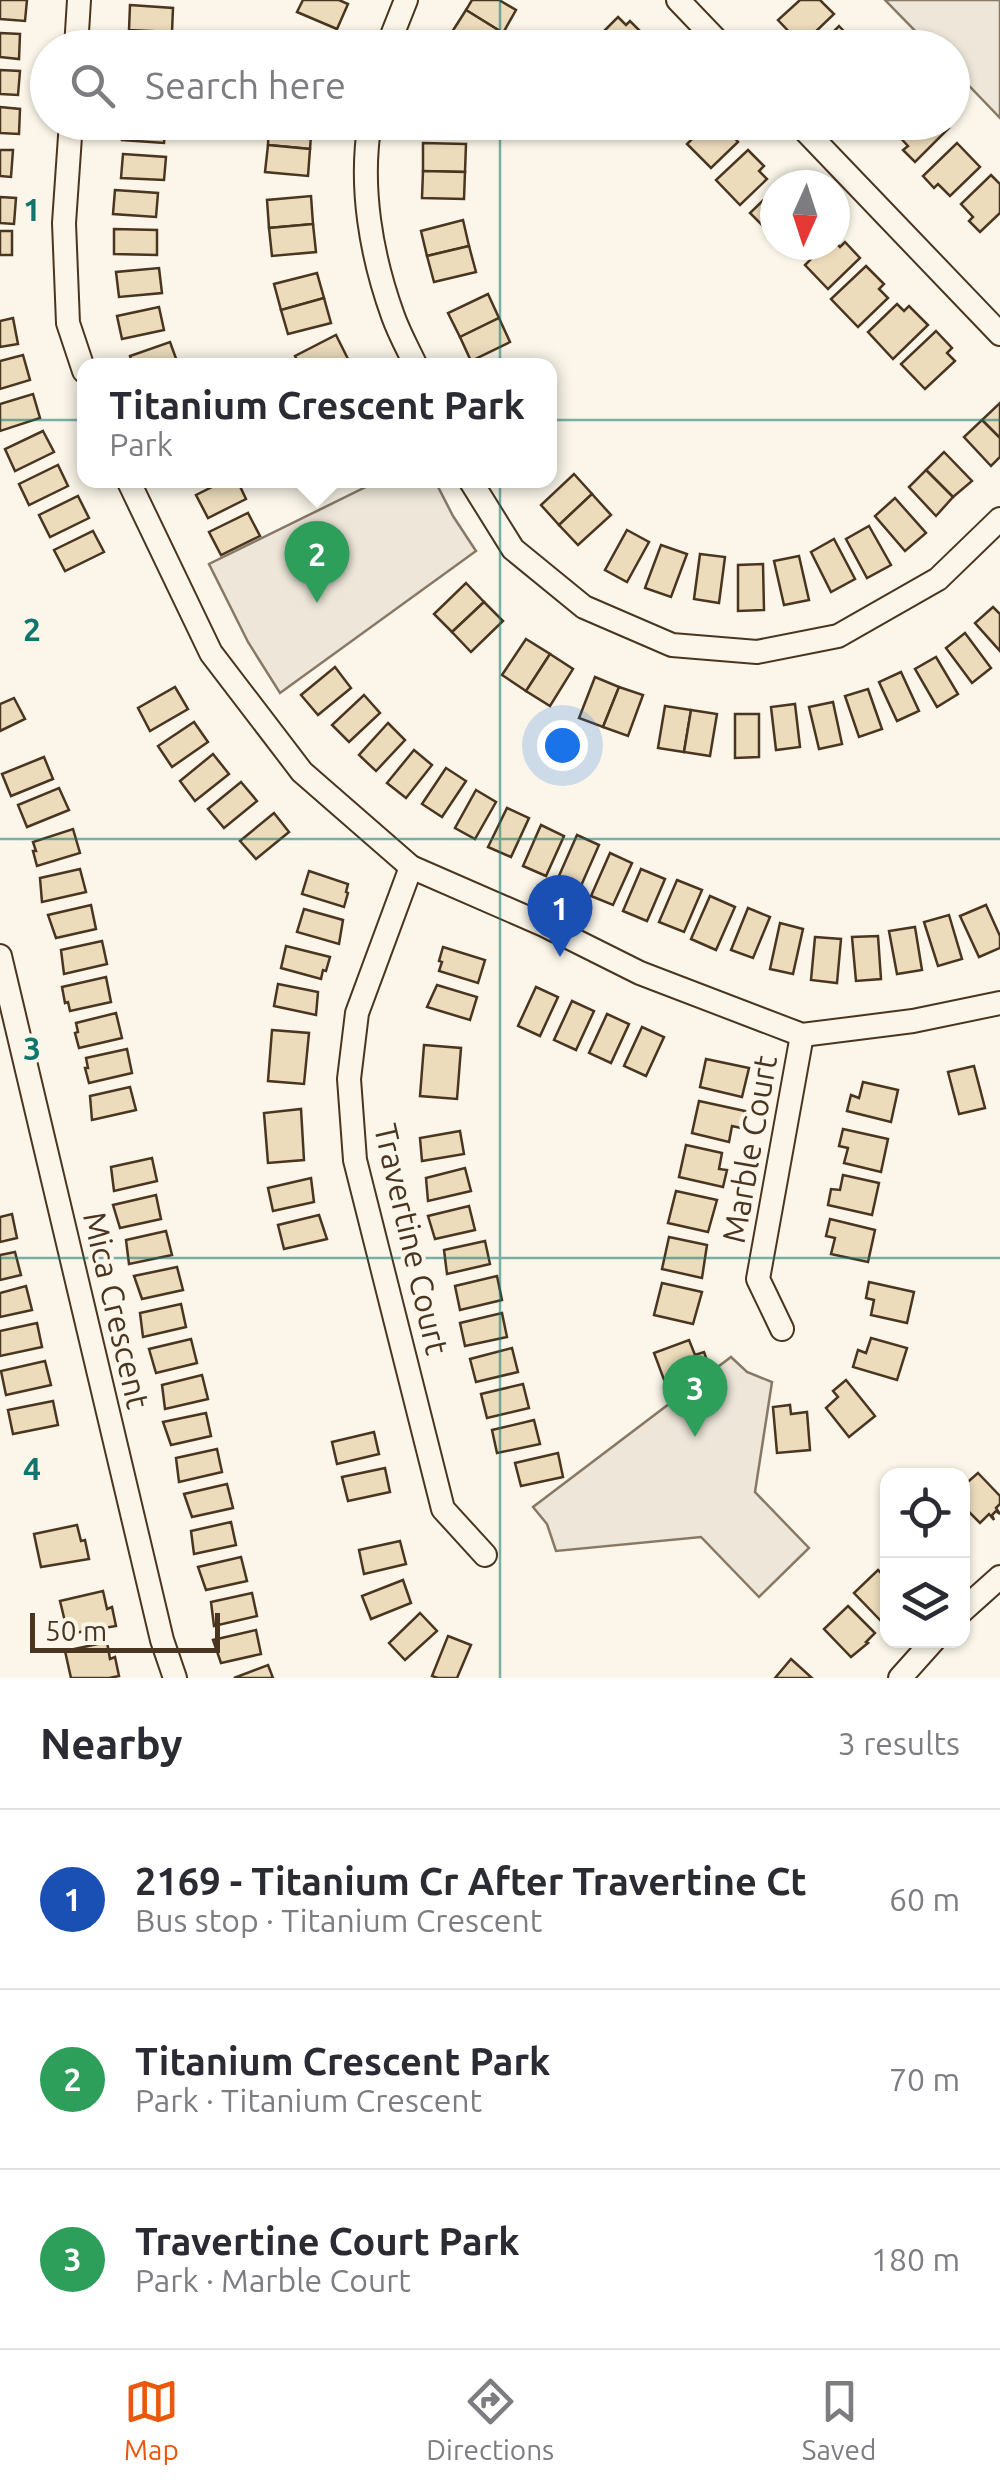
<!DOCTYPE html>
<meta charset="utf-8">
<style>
body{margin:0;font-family:Ubuntu,sans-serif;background:#f7f7f7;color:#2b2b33}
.controls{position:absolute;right:30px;bottom:30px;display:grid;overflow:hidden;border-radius:20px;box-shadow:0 2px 8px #0004}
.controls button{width:90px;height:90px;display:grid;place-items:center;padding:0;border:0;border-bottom:2px solid #e1e1e2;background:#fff;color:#2b2b33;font:50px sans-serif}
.compass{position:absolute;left:760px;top:170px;width:90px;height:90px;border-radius:50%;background:#fff;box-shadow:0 2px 8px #0004;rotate:183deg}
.scale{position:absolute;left:30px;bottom:25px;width:190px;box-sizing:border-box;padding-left:10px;border:5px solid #4a3520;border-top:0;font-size:28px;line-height:35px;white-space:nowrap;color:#4a3520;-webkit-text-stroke:8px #fbf6e9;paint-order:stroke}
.you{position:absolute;left:562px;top:745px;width:35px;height:35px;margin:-25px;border:8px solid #fff;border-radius:50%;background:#1a73e8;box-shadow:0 0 0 15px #1a73e833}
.badge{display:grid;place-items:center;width:65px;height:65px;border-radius:50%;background:#ea580c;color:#fff;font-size:32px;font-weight:700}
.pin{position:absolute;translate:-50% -82px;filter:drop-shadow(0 2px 5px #0008)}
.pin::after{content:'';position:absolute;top:52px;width:35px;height:30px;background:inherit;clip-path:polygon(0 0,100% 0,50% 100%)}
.popup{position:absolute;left:77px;top:358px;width:480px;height:130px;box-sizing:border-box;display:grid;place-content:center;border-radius:20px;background:#fff;filter:drop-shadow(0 2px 8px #0005);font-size:32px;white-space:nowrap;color:#7c7c81}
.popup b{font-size:38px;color:#2b2b33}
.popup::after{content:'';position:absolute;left:50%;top:100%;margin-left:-20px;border:20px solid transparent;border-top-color:#fff}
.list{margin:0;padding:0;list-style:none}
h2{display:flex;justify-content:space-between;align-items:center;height:130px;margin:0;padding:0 40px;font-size:42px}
h2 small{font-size:32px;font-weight:400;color:#7c7c81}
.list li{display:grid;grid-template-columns:65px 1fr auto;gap:30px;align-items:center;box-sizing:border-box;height:180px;padding:0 40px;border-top:2px solid #e1e1e2}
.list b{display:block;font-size:38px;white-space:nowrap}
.list p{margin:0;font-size:32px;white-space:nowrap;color:#7c7c81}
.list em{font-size:32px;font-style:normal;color:#7c7c81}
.icon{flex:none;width:55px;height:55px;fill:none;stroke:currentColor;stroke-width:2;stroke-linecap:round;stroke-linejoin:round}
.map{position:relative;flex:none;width:1000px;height:1678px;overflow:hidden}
.search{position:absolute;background:#fff;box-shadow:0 2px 8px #0004;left:30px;right:30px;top:30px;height:110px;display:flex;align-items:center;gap:25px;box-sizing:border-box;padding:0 35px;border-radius:55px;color:#7c7c81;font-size:38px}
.sheet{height:670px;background:#fff}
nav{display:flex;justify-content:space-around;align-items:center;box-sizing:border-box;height:140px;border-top:2px solid #e1e1e2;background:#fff;font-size:28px;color:#7c7c81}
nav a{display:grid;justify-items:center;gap:5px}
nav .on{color:#ea580c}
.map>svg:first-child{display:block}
.green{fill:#ede6d9;stroke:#887966;stroke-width:2.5}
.building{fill:#ecdcbc;stroke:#4a3520;stroke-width:2.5}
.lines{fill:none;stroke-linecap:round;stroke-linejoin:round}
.street-casing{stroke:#4a3520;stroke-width:26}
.street{stroke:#fbf6e9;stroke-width:22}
.grid{fill:none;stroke:#0f766e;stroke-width:2.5;stroke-opacity:0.55}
.labels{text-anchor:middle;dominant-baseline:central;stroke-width:8;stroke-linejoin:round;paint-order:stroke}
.street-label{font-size:32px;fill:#4a3520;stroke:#fbf6e9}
.grid-label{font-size:32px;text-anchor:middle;font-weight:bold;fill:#0f766e;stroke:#fbf6e9;stroke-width:8;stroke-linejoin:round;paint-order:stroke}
</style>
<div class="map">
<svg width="1000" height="1678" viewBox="0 0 1000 1678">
<rect width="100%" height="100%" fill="#fbf6e9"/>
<!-- green -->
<g class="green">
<polygon points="885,0 1000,0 1000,118 953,69 952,48 931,47"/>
<polygon points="380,480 435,481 453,516 476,551 280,693 248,642 209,564"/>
<polygon points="731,1357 747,1372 772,1382 755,1492 809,1548 759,1597 701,1537 556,1551 547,1524 533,1507"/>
</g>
<!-- building -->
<g class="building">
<polygon points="0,0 27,0 25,21 0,19"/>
<polygon points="303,0 339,0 348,4 337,29 297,12"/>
<polygon points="472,0 499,0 516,10 503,33 466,10"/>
<polygon points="800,0 820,0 834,14 807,40 799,32 794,37 778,20"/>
<polygon points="130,5 173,8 172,32 129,30"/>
<polygon points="466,10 503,33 494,48 476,48 452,32"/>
<polygon points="618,17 626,25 630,21 646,37 635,48 595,48 591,44"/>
<polygon points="839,26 860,48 817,48"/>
<polygon points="0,33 20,34 19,59 0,57"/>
<polygon points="0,70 20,71 18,95 0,94"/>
<polygon points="0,107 20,109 19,134 0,133"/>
<polygon points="123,122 166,122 164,143 122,140"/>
<polygon points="269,122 312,122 310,149 268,145"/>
<polygon points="709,122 729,122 735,129 731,134 738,142 711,168 687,144"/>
<polygon points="907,122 944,122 949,128 915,162 903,150 908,146 896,133"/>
<polygon points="423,143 466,144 465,172 423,171"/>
<polygon points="957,143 980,167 950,196 938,184 934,188 923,176"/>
<polygon points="268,145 310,149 308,176 265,172"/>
<polygon points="0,150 13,150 11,177 0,176"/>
<polygon points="748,150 764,166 759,171 767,179 740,205 716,180"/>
<polygon points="123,154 166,157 164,180 121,178"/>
<polygon points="423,171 465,172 464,199 422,198"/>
<polygon points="991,175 1000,184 1000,213 980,232 969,221 973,217 961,204"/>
<polygon points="775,189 775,236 774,237 750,213"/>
<polygon points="115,190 158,193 156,217 113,214"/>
<polygon points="311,196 313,224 269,228 267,200"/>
<polygon points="0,197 16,198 14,224 0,223"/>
<polygon points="463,220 469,246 427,256 421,231"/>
<polygon points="313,224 316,252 272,256 269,228"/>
<polygon points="114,229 157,230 157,255 114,254"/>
<rect x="0" y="231" width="12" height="24"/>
<polygon points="835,242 840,247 845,242 860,258 828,289 805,265 825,245 835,245"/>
<polygon points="469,246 476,272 434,282 427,256"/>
<polygon points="866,266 884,284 879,289 888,298 858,327 831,299"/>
<polygon points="159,268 162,293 119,297 116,272"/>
<polygon points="317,273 324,298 281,310 274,284"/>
<polygon points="488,294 499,318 460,337 448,313"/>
<polygon points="324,298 331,323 288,334 281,310"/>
<polygon points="897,304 904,311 909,306 928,325 893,359 868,332"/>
<polygon points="159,307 164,330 122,339 117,316"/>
<polygon points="13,318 18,344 0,347 0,321"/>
<polygon points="499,318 510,342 471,361 460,337"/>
<polygon points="936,331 952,348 947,353 955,361 925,389 901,364"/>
<polygon points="336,335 349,361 340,366 300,366 295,356"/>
<polygon points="170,342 178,364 133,366 130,356"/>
<polygon points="23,355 30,380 0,389 0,361"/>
<polygon points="33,394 40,418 0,431 0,404"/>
<polygon points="1000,403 1000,438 982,420"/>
<polygon points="982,420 1000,438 1000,457 991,466 964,437"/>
<polygon points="43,431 54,452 15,471 5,449"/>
<polygon points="944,452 972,481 953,497 926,470"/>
<polygon points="58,465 68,486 29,505 19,484"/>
<polygon points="926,470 953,497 936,516 909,487"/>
<polygon points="574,474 592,494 559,525 541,505"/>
<polygon points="226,480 237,480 246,499 208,518 196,495"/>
<polygon points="592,494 611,515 578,545 559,525"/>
<polygon points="78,496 89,518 50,537 39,515"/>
<polygon points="895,498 926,533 905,551 875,516"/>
<polygon points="248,513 260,536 221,555 209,532"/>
<polygon points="869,526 891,565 867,578 846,539"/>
<polygon points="627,530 649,542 627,582 605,570"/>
<polygon points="93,531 104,552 65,571 54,550"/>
<polygon points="834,539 855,579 831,592 811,552"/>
<polygon points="661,545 687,554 671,597 645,588"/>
<polygon points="700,554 725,557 719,603 694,599"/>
<polygon points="799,556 809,600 784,605 774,561"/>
<polygon points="763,564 764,610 738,611 738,565"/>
<polygon points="466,583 484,602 452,632 434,614"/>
<polygon points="484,602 503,621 471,652 452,632"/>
<polygon points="993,607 1000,614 1000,651 975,623"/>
<polygon points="965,633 991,668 972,683 946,648"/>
<polygon points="526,639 550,654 526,691 502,675"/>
<polygon points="550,654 573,669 550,706 526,691"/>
<polygon points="936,657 958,694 937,707 915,669"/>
<polygon points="335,667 351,688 318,715 301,695"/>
<polygon points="901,672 919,711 897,721 879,682"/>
<polygon points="595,677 619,687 603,727 579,718"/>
<polygon points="175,687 188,709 150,731 138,708"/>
<polygon points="619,687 643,695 628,736 603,727"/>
<polygon points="868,689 882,729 859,737 845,696"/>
<polygon points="364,695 380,713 349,742 332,725"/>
<polygon points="14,698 25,719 0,731 0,704"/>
<polygon points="833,702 842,744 819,749 809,707"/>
<polygon points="795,704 800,747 776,750 771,707"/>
<polygon points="665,706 691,710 684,752 658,748"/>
<polygon points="691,710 717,714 710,756 684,752"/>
<polygon points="735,714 759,714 759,757 735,758"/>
<polygon points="194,722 208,742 172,767 158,746"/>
<polygon points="388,723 405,740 376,771 359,755"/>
<polygon points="414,750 432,765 406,798 387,783"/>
<polygon points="213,754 229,774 195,801 180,781"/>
<polygon points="44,757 53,779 11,796 2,774"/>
<polygon points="446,768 466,781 442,817 422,804"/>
<polygon points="241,782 257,801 224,828 208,809"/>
<polygon points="59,788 69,810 27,827 18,805"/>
<polygon points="476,790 496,802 475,839 455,828"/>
<polygon points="507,808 529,818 511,857 488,847"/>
<polygon points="274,813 289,832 256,859 240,841"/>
<polygon points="541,825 564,836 546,876 523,866"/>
<polygon points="73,829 80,853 37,866 33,851 36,851 33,842"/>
<polygon points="577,835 599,845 580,888 558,878"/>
<polygon points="610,853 632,863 613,905 591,896"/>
<polygon points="80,869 86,892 42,902 40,878"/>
<polygon points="641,869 665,879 647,921 623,911"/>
<polygon points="309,871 348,884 346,892 348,893 344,907 302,894"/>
<polygon points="677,880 702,890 684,932 659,922"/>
<polygon points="710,896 735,907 716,950 691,939"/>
<polygon points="91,905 96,929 56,938 48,915"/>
<polygon points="986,905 1000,936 1000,948 979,957 960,916"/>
<polygon points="748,908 770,917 753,958 731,950"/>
<polygon points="304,909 343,920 339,944 297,932"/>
<polygon points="949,915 962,959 938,966 924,922"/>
<polygon points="780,923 803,929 793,974 770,969"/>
<polygon points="915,927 922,970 897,974 889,931"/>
<polygon points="878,936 881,979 856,981 852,937"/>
<polygon points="815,937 841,939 837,983 811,980"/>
<polygon points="102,941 107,964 64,974 61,950"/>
<polygon points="286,946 330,957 326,971 323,970 321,979 281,968"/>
<polygon points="443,947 485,960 478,983 439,971 442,962 439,961"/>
<polygon points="106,977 111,1002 70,1011 68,1002 65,1003 62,987"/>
<polygon points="278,984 318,992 316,1015 274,1006"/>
<polygon points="437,985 477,997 470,1020 427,1007"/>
<polygon points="536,987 558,997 540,1036 518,1026"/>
<polygon points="572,1001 594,1011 576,1050 554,1040"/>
<polygon points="116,1013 122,1038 79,1048 75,1033 78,1032 76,1023"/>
<polygon points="607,1014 629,1024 611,1063 589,1053"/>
<polygon points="642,1027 664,1037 646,1076 624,1066"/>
<polygon points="272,1030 309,1033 304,1084 268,1081"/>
<polygon points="424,1045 461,1048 457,1099 420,1096"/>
<polygon points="127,1049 132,1073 89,1083 85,1068 88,1068 86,1058"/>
<polygon points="706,1059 749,1068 742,1097 700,1087"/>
<polygon points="974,1066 985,1108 959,1114 948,1072"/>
<polygon points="863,1082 898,1090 891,1122 847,1111 851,1095 859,1098"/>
<polygon points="130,1087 136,1110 92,1120 90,1096"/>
<polygon points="699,1101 745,1111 741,1128 732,1126 729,1142 692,1133"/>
<polygon points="301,1109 304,1160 268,1163 264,1113"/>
<polygon points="843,1129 888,1139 881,1172 844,1163 848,1148 839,1146"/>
<polygon points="460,1131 464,1154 422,1161 420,1138"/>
<polygon points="686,1145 722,1153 719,1169 727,1170 723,1187 679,1177"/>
<polygon points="152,1158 157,1181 114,1191 111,1167"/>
<polygon points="465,1168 471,1191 428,1201 426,1178"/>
<polygon points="843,1175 879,1183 872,1215 828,1205 831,1189 840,1190"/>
<polygon points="311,1178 314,1202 273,1211 268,1188"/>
<polygon points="676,1191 717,1200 708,1232 668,1223"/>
<polygon points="156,1195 161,1219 120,1228 113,1205"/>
<polygon points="469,1206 475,1230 435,1239 428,1216"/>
<polygon points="12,1214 17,1238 0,1242 0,1217"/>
<polygon points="319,1215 327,1239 284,1249 278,1225"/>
<polygon points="830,1219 875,1230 868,1262 831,1254 835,1238 826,1236"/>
<polygon points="166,1231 172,1255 129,1264 126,1240"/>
<polygon points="669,1237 707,1245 702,1278 662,1269"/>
<polygon points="485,1241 490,1264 447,1274 444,1250"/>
<polygon points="15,1252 21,1275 0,1280 0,1255"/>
<polygon points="177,1267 183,1290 142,1299 134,1276"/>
<polygon points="497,1276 502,1300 460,1310 455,1286"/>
<polygon points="869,1282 914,1292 907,1323 871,1315 874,1300 866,1298"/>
<polygon points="662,1283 702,1292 693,1324 654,1315"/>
<polygon points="26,1286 32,1310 0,1317 0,1293"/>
<polygon points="181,1304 186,1327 143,1337 140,1313"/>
<polygon points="502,1313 507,1337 465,1346 460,1323"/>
<polygon points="37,1323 42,1347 0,1356 0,1331"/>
<polygon points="871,1338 907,1348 897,1380 853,1367 858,1350 866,1353"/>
<polygon points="191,1339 197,1363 156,1373 149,1349"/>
<polygon points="689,1340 695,1355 704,1352 710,1369 666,1385 654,1353"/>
<polygon points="512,1348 518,1372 476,1382 470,1359"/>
<polygon points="45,1361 51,1385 6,1395 1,1371"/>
<polygon points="202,1375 208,1399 165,1409 162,1385"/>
<polygon points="846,1380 875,1416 849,1437 826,1408 838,1397 833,1391"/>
<polygon points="523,1384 529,1408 487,1418 481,1394"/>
<polygon points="53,1401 58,1425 13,1434 8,1410"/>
<polygon points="790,1405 791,1414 807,1412 810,1450 777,1453 773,1407"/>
<polygon points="206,1413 211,1436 171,1445 163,1422"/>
<polygon points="534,1420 540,1444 497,1453 492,1430"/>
<polygon points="374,1432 379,1454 337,1464 332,1442"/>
<polygon points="217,1449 222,1472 179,1482 176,1458"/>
<polygon points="558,1453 563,1477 521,1486 515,1463"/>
<polygon points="385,1468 390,1492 348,1501 342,1477"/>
<polygon points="978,1473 1000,1496 1000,1504 996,1508 1000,1514 996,1511 992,1515 994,1520 989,1514 980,1523 962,1505 962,1487"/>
<polygon points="227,1484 233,1508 192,1517 184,1494"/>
<polygon points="231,1522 236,1545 194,1554 191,1531"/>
<polygon points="77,1525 81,1541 85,1540 89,1559 41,1567 34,1534"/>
<polygon points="400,1541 406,1564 364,1574 359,1550"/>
<polygon points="241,1557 247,1581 206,1590 198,1567"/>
<polygon points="878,1570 888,1580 888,1614 881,1621 854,1593"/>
<polygon points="403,1580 411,1603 371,1619 362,1596"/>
<polygon points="103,1591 107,1609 112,1607 116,1626 68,1634 60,1601"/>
<polygon points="252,1593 257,1616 214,1626 211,1602"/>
<polygon points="848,1606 875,1633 866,1642 868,1643 851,1657 824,1629"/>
<polygon points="420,1613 437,1631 405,1660 389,1643"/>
<polygon points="256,1630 261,1654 221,1663 213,1640"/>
<polygon points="448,1636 471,1645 457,1678 438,1678 432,1676"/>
<polygon points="107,1642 110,1659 115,1657 119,1676 109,1678 71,1678 65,1651"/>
<polygon points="791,1659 812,1678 775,1678"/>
<polygon points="268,1665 273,1678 234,1678"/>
</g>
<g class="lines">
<defs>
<g id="street">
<polyline points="678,0 724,48"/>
<polyline points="76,48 79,0"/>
<polyline points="387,48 406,0"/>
<polyline points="71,122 64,223 68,323 84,371"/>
<path d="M 370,122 C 359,186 371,255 393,316 C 399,333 408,349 416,366"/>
<polyline points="797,122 1000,334"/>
<polyline points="128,480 211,653 302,772 411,867 544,925 640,973 802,1035 913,1021 1000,1003"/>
<polyline points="470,480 513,549 584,607 672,645 757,652 838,636 938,579 1000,519"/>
<polyline points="411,867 357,1013 349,1079 355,1160 443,1509 485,1555"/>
<polyline points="0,956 162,1640 175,1678"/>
<polyline points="782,1329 758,1279 802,1035"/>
<polyline points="962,1611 1000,1577"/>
<polyline points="900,1678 934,1640"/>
</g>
</defs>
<!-- street casing -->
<use href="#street" class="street-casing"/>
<!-- street -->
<use href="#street" class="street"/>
</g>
<!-- grid -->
<path class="grid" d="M 500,0 L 500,48M 500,122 L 500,1678M 0,420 L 1000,420M 0,839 L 1000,839M 0,1258 L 1000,1258"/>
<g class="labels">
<!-- street labels -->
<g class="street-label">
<text transform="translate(749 1149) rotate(-80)">Marble Court</text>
<text transform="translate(412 1239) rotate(77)">Travertine Court</text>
<text transform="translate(117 1310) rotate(77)">Mica Crescent</text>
</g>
</g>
<g class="grid-label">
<text x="32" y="221">1</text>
<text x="32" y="641">2</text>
<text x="32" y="1060">3</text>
<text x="32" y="1480">4</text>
</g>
</svg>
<div class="controls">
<button><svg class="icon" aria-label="locate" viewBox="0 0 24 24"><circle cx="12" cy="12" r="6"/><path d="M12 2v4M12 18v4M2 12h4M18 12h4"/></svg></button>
<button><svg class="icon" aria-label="layers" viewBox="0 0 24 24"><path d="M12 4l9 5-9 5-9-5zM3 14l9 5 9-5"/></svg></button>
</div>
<svg class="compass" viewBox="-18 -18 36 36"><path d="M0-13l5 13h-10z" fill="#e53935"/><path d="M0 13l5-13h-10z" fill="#7c7c81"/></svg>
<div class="scale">50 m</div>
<div class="you"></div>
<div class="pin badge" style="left:560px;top:957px;background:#1a4fb4">1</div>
<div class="pin badge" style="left:317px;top:603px;background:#2e9e5b">2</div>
<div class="popup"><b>Titanium Crescent Park</b>Park</div>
<div class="pin badge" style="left:695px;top:1437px;background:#2e9e5b">3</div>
<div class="search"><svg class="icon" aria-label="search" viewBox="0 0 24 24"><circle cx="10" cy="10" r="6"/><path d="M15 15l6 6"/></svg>Search here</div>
</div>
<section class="sheet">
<h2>Nearby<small>3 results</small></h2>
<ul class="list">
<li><span class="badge" style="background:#1a4fb4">1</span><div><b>2169 - Titanium Cr After Travertine Ct</b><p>Bus stop · Titanium Crescent</p></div><em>60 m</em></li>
<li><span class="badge" style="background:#2e9e5b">2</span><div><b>Titanium Crescent Park</b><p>Park · Titanium Crescent</p></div><em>70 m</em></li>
<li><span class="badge" style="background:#2e9e5b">3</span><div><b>Travertine Court Park</b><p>Park · Marble Court</p></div><em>180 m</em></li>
</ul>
</section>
<nav>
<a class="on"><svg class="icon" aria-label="map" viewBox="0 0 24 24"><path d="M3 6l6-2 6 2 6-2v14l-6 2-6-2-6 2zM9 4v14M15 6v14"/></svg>Map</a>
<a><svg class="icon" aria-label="directions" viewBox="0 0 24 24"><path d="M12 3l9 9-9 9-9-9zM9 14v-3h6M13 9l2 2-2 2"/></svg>Directions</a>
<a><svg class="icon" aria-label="saved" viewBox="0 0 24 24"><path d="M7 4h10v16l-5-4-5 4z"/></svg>Saved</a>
</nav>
